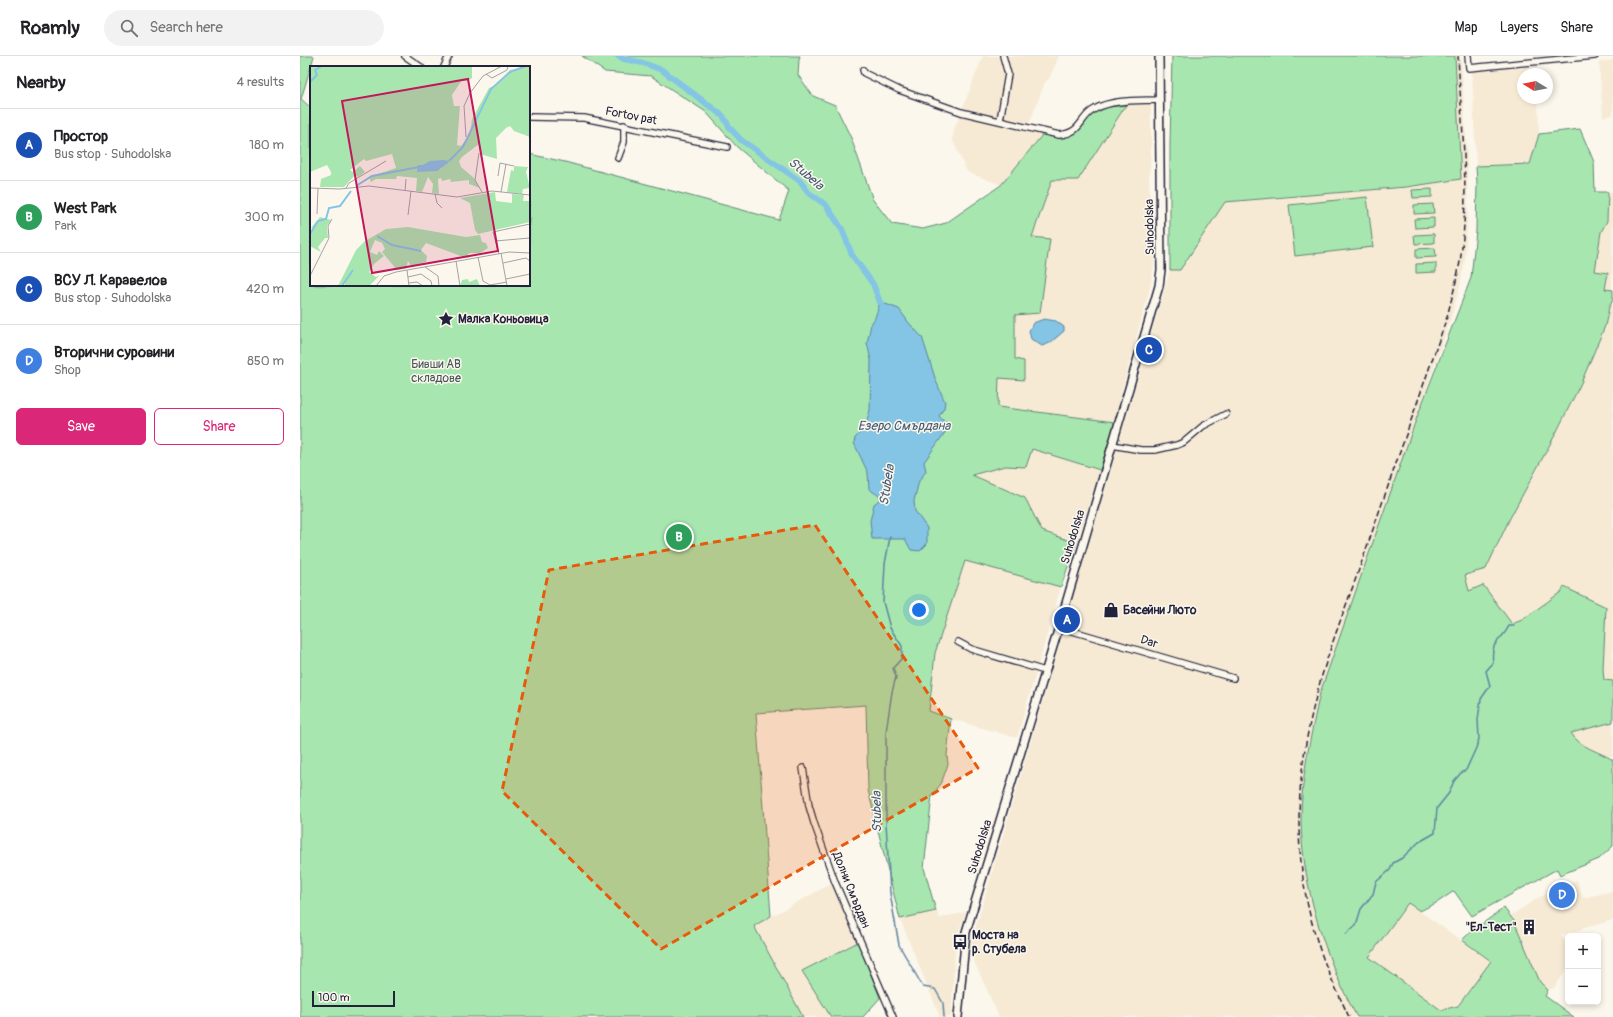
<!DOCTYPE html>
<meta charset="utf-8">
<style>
body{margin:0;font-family:Pangolin,sans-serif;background:#f2f2f2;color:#202124}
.controls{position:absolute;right:12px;bottom:12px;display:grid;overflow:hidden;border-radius:6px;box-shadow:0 2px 6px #0003}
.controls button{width:36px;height:36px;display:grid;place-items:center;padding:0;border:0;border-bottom:1px solid #e0e0e0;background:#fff;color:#202124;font:20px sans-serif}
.compass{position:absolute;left:1217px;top:12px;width:36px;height:36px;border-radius:50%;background:#fff;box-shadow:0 2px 6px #0003;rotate:280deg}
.scale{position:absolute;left:12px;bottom:10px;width:83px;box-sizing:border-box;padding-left:4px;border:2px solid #22223b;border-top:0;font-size:11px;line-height:14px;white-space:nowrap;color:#22223b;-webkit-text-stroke:3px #fbf7ec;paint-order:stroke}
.you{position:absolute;left:619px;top:554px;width:14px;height:14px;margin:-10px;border:3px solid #fff;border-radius:50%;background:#1a73e8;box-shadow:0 0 0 6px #1a73e833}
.badge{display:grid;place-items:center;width:26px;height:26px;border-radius:50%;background:#db2777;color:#fff;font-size:13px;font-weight:700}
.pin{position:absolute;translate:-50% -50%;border:2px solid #fff;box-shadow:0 1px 4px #0006}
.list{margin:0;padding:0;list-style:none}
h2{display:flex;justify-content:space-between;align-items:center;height:52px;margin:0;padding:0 16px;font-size:17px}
h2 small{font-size:13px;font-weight:400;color:#757577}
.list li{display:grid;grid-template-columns:26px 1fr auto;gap:12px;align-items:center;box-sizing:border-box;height:72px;padding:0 16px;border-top:1px solid #e0e0e0}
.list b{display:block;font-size:15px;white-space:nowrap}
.list p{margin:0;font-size:13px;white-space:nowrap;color:#757577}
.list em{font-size:13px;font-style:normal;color:#757577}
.actions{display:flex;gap:8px;padding:12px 16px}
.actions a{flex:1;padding:9px 0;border:1px solid #db2777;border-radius:6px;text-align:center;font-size:14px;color:#db2777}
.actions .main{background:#db2777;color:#fff}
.icon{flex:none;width:22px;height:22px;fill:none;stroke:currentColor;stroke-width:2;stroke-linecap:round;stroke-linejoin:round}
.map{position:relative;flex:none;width:1313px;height:961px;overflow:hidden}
header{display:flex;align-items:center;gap:24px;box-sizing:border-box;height:56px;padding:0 20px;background:#fff;border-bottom:1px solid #e0e0e0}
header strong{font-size:19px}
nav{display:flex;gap:22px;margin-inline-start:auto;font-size:14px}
.search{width:280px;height:36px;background:#f2f2f2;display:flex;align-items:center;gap:10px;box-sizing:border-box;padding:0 14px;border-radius:22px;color:#757577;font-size:15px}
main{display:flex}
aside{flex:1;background:#fff}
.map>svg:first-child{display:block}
.built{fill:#f6ead4}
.green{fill:#a7e7af;stroke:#648475}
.water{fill:#84c4e5;stroke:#5d83a1}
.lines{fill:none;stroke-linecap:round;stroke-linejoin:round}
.stream{stroke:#5d83a1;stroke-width:1.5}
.canal{stroke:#84c4e5;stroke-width:6}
.minor-casing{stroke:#22223b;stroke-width:8}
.tertiary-casing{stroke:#22223b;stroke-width:10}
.minor{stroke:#fbf7ec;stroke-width:5.5}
.tertiary{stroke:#fbf7ec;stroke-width:7}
.rail{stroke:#22223b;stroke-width:1.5;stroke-dasharray:6 3;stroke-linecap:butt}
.marked{fill:#e8590c;fill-opacity:0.2;stroke:#e8590c;stroke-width:3;stroke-dasharray:8 5;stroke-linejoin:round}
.labels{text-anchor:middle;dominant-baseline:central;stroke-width:3;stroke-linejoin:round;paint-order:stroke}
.street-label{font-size:12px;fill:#22223b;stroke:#fbf7ec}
.poi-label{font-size:12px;font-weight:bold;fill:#22223b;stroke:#fbf7ec;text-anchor:start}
.park-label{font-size:12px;fill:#435358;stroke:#fbf7ec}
.water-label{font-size:13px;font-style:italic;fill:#445b76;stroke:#fbf7ec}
.inset-river{fill:none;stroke:#84c4e5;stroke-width:2}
.inset-road{fill:none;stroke:#a4a2a5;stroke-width:1}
.view{fill:#c2185b;fill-opacity:0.15;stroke:#c2185b;stroke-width:2}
.inset-edge{fill:none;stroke:#22223b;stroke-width:2}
</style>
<header>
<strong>Roamly</strong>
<div class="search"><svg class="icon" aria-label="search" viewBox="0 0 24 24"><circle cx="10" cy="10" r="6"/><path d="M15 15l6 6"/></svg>Search here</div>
<nav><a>Map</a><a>Layers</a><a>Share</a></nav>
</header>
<main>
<aside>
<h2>Nearby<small>4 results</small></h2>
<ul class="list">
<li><span class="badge" style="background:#1a4fb4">A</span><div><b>Простор</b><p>Bus stop · Suhodolska</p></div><em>180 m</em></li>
<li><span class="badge" style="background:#2e9e5b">B</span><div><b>West Park</b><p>Park</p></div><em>300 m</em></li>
<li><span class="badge" style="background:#1a4fb4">C</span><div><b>ВСУ Л. Каравелов</b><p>Bus stop · Suhodolska</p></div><em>420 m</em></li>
<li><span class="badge" style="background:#3f7fe0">D</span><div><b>Вторични суровини</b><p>Shop</p></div><em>850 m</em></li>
</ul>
<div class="actions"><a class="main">Save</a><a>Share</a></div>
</aside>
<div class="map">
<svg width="1313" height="961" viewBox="0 0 1313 961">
<rect width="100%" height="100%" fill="#fbf7ec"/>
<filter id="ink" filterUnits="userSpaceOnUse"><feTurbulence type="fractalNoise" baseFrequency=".025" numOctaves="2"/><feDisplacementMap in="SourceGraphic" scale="8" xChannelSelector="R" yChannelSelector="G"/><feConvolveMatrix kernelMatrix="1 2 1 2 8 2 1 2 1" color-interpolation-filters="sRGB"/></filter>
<g filter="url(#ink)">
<!-- built -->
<g class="built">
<polygon points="683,0 759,0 749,23 745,26 728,71 744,76 701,129 667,116 652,83 655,71"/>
<polygon points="1155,0 1161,0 1167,97 1168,157 1165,204 1160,230 1151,262 1117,361 1020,637 1012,672 1003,731 1001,764 1005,804 1012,843 1025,890 1047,943 1057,961 699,961 669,894 870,214 880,214 925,146 1106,131 1161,123"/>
<polygon points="1313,4 1313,59 1303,61 1299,6"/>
<polygon points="1236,11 1237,18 1223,18 1223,42 1238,42 1239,78 1230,108 1176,110 1172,15"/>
<polygon points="851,46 851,96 849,125 854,208 850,232 820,341 815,366 698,351 699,322 723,324 715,303 715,259 740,257 750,183 732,182 752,124 778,124 826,49"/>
<polygon points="1308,136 1313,136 1312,235 1305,234 1295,215 1301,176 1307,165"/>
<polygon points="1313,244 1313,625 1310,625 1304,624 1303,613 1306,551 1264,531 1261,536 1222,564 1212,568 1183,530 1169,535 1165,519 1186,513 1210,462 1255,379 1281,327 1305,270 1309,251"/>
<polygon points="732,393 800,414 776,487 742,475 725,442 672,419 705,410 726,411"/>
<polygon points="665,505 761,531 717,682 651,663 629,655 635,597"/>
<polygon points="1313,666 1313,700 1308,701 1285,690 1274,682 1271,677"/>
<polygon points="1277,824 1283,842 1313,835 1313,864 1261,879 1268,888 1268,912 1254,932 1248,934 1240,926 1232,910 1210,860 1238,842"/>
<polygon points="534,826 558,886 502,915 531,961 503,961 454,870"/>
<polygon points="1108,847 1191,905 1158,950 1141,954 1069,901"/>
<polygon points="636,855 640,862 666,856 657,880 655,898 651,961 640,961 600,863"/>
</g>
<!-- green -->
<g class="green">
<polygon points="0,0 14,0 1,43 11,52 11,229 229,229 229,98 265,106 479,164 489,135 437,91 406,56 351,20 305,16 282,0 500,0 499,3 498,19 513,40 535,49 551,82 573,144 592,168 623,173 646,167 701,129 743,78 759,81 777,75 794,55 809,51 826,49 778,124 752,124 732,181 750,183 740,257 715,259 715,303 724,305 724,324 699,322 698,351 815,366 800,414 732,393 726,411 705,410 672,419 725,442 742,475 776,487 761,531 665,505 635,597 629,655 651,663 647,699 648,708 641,728 632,739 624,812 636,855 600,863 568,734 566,649 456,657 471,860 454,870 503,961 0,961"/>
<polygon points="872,0 1155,0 1161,123 1106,131 925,146 880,214 870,214 870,89"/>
<path d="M 1280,73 L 1294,106 L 1295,136 L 1308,136 L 1307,165 L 1301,176 L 1295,215 L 1308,217 L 1305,233 L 1313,234 L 1313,244 L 1309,251 L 1305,270 L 1281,327 L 1255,379 L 1210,462 L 1186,513 L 1165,519 L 1169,535 L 1183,529 L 1212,568 L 1222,564 L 1261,536 L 1264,531 L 1306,551 L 1303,613 L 1304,624 L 1313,625 L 1313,666 L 1271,677 C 1280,692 1299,695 1313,704 L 1313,790 L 1299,803 L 1260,819 L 1257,813 L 1172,860 L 1154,835 L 1138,846 L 1120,855 L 1108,847 L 1069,901 L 1141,954 L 1158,950 L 1191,905 L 1162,884 L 1172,875 L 1204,852 L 1214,865 L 1240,926 L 1248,934 L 1245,940 L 1274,961 L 1057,961 C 1025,904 1002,829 1001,764 C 1001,721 1011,679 1020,637 L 1117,361 L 1171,222 L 1176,175 L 1177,128 L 1176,110 L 1230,108 L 1239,78 Z"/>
<polygon points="1132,133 1132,141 1113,142 1112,134"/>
<polygon points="1067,141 1073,191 995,200 989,149"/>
<polygon points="1133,148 1134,157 1114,158 1114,149"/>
<polygon points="1134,162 1134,171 1115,172 1114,163"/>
<polygon points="1134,178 1134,187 1115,188 1114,179"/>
<polygon points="1135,192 1136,201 1116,202 1116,193"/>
<polygon points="1136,207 1136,216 1116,217 1116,208"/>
<polygon points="558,886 580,942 563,961 531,961 502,915"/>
</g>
<!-- water -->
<g class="water">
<polygon points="580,246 599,253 609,267 622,281 636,325 645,346 644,352 639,360 649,371 624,406 626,415 619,425 614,445 615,455 627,472 627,488 620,495 611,494 605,483 572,483 570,465 574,448 582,442 569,433 568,417 554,387 555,382 565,372 570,354 571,304 567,287 571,268 575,262"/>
<polygon points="744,263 756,265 764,271 764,275 750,287 742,290 731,283 729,275 733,267"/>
</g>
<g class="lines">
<!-- stream -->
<g class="stream">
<polyline points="590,481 585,508 583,546 590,572 602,590 602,602 593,612 596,621 592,636 586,676 586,766 590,837 599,889 623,931 635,933 643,947 644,961"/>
<path d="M 1046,878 L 1056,869 L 1061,853 L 1073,838 L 1076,826 L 1090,814 L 1093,807 L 1102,802 L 1119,786 L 1135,777 L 1137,752 L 1149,737 L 1154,725 L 1160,718 L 1166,714 L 1176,692 L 1179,683 L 1178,663 L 1181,643 L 1190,630 L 1186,615 L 1193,607 C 1190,583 1201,587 1209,570 L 1214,570"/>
</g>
<!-- canal -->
<polyline class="canal" points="318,0 324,3 343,7 362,14 423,60 430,72 441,84 500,125 509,137 526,149 542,173 552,199 573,228 580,246"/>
<defs>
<g id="minor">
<polyline points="105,0 121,11"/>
<polyline points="1168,0 1169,12 1295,0"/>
<polyline points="144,11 149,0"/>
<path d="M 563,14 L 564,17 L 599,34 L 661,56 L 759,79 C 783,77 779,61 795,53 C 813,43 839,45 859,44"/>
<polyline points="229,61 284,62 427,91"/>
<polyline points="700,64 708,18 703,0"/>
<polyline points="318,102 324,86 324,69"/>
<polyline points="812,389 841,394 855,394 877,389 884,386 903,370 926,358"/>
<polyline points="759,571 933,622"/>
<polyline points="658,586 671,593 745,615"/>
<polyline points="503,712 509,750 514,767 535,826 593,961"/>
</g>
<polyline id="tertiary" points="658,961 666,876 759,571 859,230 861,214 859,0"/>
</defs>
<!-- minor casing -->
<use href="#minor" class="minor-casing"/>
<!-- tertiary casing -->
<use href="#tertiary" class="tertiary-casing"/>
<!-- minor -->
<use href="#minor" class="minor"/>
<!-- tertiary -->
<use href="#tertiary" class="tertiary"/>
<!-- rail -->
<path class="rail" d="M 1049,961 C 1039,939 1028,917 1020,894 C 991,807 994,724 1017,637 C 1029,592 1047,548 1062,505 C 1090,424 1119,342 1147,261 C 1152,241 1158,220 1161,199 C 1170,135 1161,64 1158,0"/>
</g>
</g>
<!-- marked area -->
<path class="marked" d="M 515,469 L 678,712 L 361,893 L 202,735 L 249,514 Z"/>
<!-- icons -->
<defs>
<symbol id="sight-bare" viewBox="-9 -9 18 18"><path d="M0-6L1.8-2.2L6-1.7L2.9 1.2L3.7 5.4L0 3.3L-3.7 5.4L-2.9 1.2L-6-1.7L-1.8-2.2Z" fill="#22223b" stroke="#fbf7ec" stroke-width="2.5" paint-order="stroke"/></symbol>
<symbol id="shop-bare" viewBox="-9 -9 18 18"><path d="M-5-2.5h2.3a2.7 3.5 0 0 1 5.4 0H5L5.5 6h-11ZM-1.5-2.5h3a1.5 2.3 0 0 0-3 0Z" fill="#22223b" stroke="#fbf7ec" stroke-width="2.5" paint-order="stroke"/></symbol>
<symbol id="building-bare" viewBox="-9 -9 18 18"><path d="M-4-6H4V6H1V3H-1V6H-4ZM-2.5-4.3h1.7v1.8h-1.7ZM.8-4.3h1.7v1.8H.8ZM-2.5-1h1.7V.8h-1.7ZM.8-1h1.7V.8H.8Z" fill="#22223b" stroke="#fbf7ec" stroke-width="2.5" paint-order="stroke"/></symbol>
<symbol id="bus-bare" viewBox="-9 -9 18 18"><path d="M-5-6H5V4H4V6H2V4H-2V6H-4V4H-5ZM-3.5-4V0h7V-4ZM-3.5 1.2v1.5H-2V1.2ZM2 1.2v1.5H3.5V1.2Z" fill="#22223b" stroke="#fbf7ec" stroke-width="2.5" paint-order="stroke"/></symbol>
</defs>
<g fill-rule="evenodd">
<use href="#sight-bare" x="135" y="252" width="22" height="22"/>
<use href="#shop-bare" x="800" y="543" width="22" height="22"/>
<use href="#building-bare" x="1218" y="860" width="22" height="22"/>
<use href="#bus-bare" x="649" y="875" width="22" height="22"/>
</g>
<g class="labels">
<!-- street labels -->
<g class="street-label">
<text transform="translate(331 60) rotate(11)">Fortov pat</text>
<text transform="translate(850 171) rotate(-91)">Suhodolska</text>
<text transform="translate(773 481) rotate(-73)">Suhodolska</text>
<text transform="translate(849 586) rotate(17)">Dar</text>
<text transform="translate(680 791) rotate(-73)">Suhodolska</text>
<text transform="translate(551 834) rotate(68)">Долни Смърдан</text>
</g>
<!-- poi labels -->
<g class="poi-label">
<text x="158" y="263">Малка Коньовица</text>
<text x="823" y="554">Басейни Люто</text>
<text x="1217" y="871" text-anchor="end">"Ел-Тест"</text>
<text x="672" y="879">Моста на<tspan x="672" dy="14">р. Стубела</tspan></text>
</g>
<!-- park labels -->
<g class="park-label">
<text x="136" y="308">Бивши АВ<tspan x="136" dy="14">складове</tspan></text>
</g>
<!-- water labels -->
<g class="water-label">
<text transform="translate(506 118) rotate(41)">Stubela</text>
<text x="604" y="370">Езеро Смърдана</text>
<text transform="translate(587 429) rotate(-81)">Stubela</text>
<text transform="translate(577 756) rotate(-91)">Stubela</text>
</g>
</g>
<!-- overview -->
<g transform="translate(10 10)">
<rect width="220" height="220" fill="#fbf7ec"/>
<path d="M 0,0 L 162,0 L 162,12 L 158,15 L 152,14 L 142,29 L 144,40 L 150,40 L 147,79 L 151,80 L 160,68 L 162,53 L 179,22 L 186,19 L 200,4 L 220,0 L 220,71 L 204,65 L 200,60 L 196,62 L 186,72 L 187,93 L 170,88 L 169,78 L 152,91 L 149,95 L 151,101 L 164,112 L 170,122 L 159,118 L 159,114 L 141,116 L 140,113 L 132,115 L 131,112 L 128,113 L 129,128 L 122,127 L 123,118 L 118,111 L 112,126 L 106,125 L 107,112 L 87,110 L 86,113 L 66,113 L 61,116 L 59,111 L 86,102 L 82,88 L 56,95 L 54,93 L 40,104 L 43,106 L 50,100 L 55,106 L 48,111 L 45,109 L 34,121 L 10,121 L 11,113 L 21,109 L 21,106 L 17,99 L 0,106 ZM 204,100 L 218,101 L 216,106 L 220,122 L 213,123 L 212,128 L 197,126 L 201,104 L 204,105 ZM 185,126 L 186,135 L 202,137 L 202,128 L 214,129 L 213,135 L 220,135 L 220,156 L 168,168 L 165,164 L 160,137 L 150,132 ZM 10,151 L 21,154 L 17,160 L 18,172 L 15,172 L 8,181 L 11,186 L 0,180 L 0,166 L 4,162 L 1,162 ZM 98,161 L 156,171 L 170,169 L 172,176 L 176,177 L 178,182 L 170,187 L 160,187 L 157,189 L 159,192 L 156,192 L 116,177 L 111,184 L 117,190 L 116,196 L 101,200 L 98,195 L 96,203 L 87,204 L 72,186 L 75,183 L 72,177 L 65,174 L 60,186 L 67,189 L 69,185 L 74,190 L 64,198 L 59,206 L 66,211 L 70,209 L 59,220 L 35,220 L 35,217 L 28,220 L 46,184 L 55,175 L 76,163 ZM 158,213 L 159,216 L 167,213 L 170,220 L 150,220 L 152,214 Z" fill="#a7e7af"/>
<path d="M 133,94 L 139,95 L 138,97 L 127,105 L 107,106 L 108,99 L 113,99 L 120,95 Z" fill="#84c4e5"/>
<path class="inset-river" d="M 0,16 L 7,9 L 5,4 L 12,0M 139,95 L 153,81 L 181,23 L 200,6 L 216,0M 46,120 L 62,110 L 109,101M 0,168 L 8,155 L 16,153 L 19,142 L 30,140 L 41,125M 67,170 L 82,179 L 111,185M 32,220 L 43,204"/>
<path class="inset-road" d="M 176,8 L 182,12 L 197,4 L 198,0M 156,71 L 154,40 L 160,27 L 173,10 L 192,0M 169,87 L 165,114 L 172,126M 188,110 L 190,97 L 204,100M 0,122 L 30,123 L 59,120 L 147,131 L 182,125 L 220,129M 36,122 L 39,117 L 76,95M 95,125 L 96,113M 191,126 L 196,98M 125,128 L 127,137 L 132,142M 7,148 L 8,122M 98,149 L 101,125M 185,175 L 220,172M 191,187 L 197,220M 189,188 L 183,166 L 220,158M 168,191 L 173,215 L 180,219 L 197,216M 146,195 L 150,220M 193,197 L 216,192 L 220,195M 115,201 L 128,210 L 129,220M 97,204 L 99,220M 0,210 L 19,172 L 18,160 L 22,153M 98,211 L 111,208 L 121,215 L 122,220M 196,213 L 220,208M 99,217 L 107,216 L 113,220M 66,220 L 74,210 L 86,206 L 199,186 L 220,187"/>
<path class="view" d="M 158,13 L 188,185 L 62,207 L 32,35 Z"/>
<rect width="220" height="220" class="inset-edge"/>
</g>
</svg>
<div class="controls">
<button>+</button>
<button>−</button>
</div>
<svg class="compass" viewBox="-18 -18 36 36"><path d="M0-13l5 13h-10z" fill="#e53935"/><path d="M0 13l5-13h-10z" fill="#757577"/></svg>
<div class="scale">100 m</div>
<div class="you"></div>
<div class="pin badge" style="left:767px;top:564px;background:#1a4fb4">A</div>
<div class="pin badge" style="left:379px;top:481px;background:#2e9e5b">B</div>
<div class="pin badge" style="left:849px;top:294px;background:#1a4fb4">C</div>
<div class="pin badge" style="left:1262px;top:839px;background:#3f7fe0">D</div>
</div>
</main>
